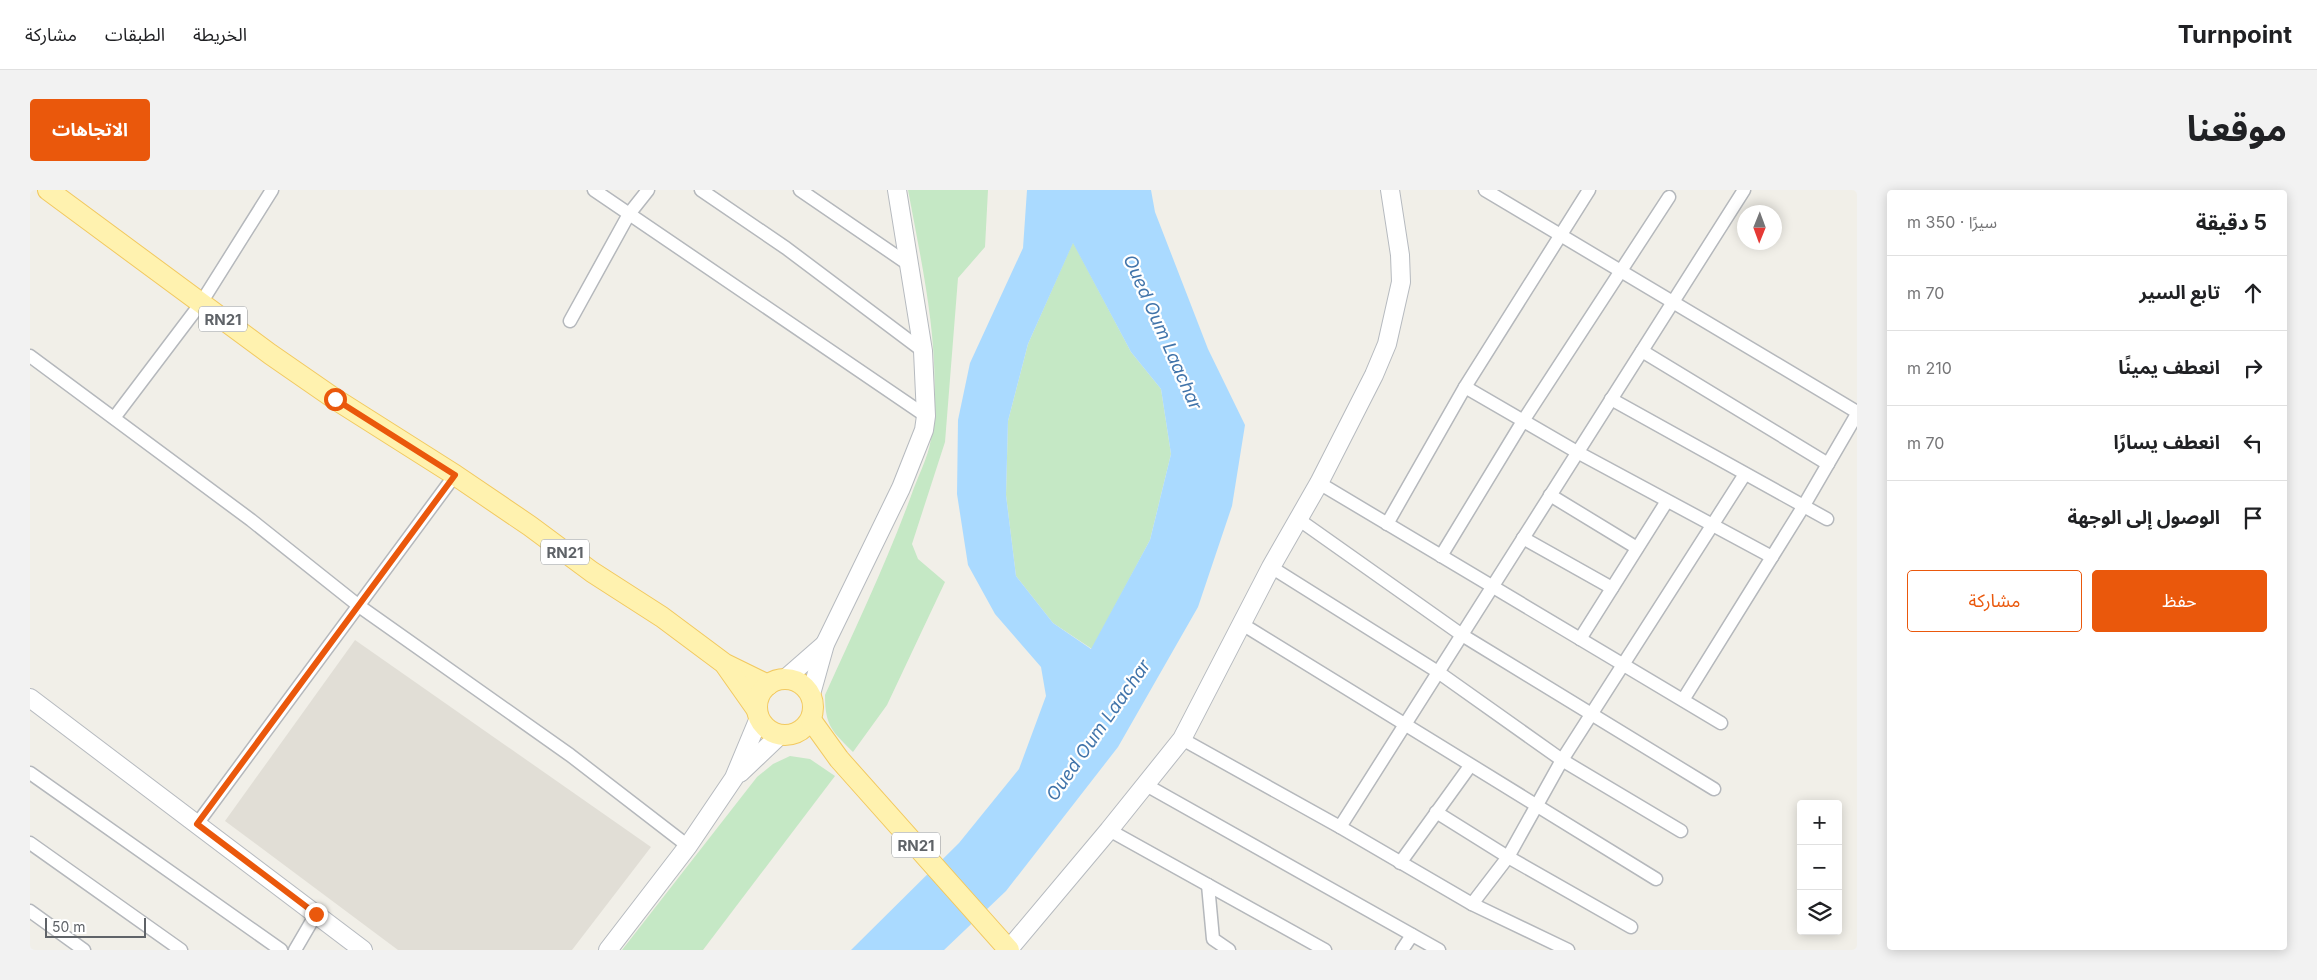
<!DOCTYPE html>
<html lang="ar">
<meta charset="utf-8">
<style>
body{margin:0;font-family:Inter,"Noto Sans Arabic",sans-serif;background:#f2f2f2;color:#202124;direction:rtl}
.controls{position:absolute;right:15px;bottom:15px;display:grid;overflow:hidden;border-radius:5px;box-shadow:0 2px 12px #0003}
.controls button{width:45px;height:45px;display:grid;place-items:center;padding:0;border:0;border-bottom:1px solid #e0e0e0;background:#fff;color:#202124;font:25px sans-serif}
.compass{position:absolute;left:1707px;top:15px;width:45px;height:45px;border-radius:50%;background:#fff;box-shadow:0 2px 12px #0003;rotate:181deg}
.scale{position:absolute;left:15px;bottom:12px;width:101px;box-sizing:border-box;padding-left:5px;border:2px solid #5f6368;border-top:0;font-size:14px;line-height:18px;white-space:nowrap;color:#5f6368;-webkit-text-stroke:4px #fff;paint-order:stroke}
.stop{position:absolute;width:15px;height:15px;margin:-11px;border:4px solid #ea580c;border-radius:50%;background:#fff}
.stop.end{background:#ea580c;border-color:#fff;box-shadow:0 1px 5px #0008}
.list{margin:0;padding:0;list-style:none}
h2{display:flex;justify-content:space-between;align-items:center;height:65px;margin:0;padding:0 20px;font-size:21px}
h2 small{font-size:16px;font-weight:400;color:#757577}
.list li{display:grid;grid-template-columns:32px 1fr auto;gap:15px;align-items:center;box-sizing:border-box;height:75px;padding:0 20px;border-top:1px solid #e0e0e0}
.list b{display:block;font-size:19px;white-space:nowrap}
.list em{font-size:16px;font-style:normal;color:#757577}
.actions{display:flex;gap:10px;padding:15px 20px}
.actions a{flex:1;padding:11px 0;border:1px solid #ea580c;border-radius:5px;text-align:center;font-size:18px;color:#ea580c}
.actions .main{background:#ea580c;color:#fff}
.icon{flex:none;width:28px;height:28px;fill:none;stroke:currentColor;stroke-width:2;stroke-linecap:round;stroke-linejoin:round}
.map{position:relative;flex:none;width:1827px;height:760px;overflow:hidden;direction:ltr;border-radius:5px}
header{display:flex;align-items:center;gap:30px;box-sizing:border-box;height:70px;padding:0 25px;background:#fff;border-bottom:1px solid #e0e0e0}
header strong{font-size:24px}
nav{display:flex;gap:28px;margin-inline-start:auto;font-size:18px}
.intro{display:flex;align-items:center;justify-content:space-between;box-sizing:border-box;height:120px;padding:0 30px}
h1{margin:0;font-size:35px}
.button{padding:12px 22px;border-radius:5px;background:#ea580c;color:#fff;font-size:18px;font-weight:700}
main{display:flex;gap:30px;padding:0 30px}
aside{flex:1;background:#fff;border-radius:5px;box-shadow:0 2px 12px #0003}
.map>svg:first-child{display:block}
.education{fill:#e1ded6}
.green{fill:#c5e8c5}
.water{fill:#aadaff;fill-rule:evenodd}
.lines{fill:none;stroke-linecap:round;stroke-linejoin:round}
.street-casing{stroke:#b5b8bc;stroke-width:15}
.secondary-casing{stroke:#b6babf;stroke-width:20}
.primary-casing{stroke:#f2c960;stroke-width:22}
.street{stroke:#fff;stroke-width:12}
.secondary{stroke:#fff;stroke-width:18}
.primary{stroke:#fff2af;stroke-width:20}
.route{stroke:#ea580c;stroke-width:6}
.labels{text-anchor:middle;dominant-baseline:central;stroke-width:4.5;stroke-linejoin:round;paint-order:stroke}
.shield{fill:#fff;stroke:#8f9295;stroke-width:1}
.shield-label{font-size:15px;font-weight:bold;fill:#5f6368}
.water-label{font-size:18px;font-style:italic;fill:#4174aa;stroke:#fff}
</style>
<header>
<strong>Turnpoint</strong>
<nav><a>الخريطة</a><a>الطبقات</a><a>مشاركة</a></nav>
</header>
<div class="intro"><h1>موقعنا</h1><a class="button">الاتجاهات</a></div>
<main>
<aside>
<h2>5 دقيقة<small>سيرًا · 350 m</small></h2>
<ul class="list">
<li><svg class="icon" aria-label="ahead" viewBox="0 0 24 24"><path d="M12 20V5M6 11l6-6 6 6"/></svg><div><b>تابع السير</b></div><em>70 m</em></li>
<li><svg class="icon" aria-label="right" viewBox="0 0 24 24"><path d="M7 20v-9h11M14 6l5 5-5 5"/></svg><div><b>انعطف يمينًا</b></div><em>210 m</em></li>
<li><svg class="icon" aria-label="left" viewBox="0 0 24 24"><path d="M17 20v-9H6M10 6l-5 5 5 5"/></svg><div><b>انعطف يسارًا</b></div><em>70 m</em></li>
<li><svg class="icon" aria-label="arrive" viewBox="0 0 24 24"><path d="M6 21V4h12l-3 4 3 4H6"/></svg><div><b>الوصول إلى الوجهة</b></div></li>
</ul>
<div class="actions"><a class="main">حفظ</a><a>مشاركة</a></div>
</aside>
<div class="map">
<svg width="1827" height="760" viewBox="0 0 1827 760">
<rect width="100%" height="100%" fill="#f1efe8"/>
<!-- education -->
<polygon class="education" points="325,450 621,657 542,760 368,760 195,631"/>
<!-- green -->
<g class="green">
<path d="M 878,0 L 958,0 L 955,57 L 928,88 L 915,252 L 882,354 L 888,369 L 915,392 L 857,515 L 823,562 C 802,541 795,536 795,505 C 825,439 856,374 881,306 C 887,288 898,268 901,249 C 913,166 893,81 878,0 Z"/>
<polygon points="1043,52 1101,162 1131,199 1141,264 1120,350 1062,459 1023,433 986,386 976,305 978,231 998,154"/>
<polygon points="760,566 780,569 805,586 673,760 592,760 727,587 743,574"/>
</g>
<!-- water -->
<path class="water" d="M 997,0 L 1121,0 L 1125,22 L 1178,159 L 1215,235 L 1202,316 L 1168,417 L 1088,557 L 976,701 L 914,760 L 821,760 L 929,653 L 989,579 L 1016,506 L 1011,477 L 965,424 L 938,375 L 927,304 L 928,230 L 940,173 L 993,58 ZM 1043,53 L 1101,162 L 1131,199 L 1141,264 L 1120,350 L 1061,459 L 1023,433 L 986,386 L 976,305 L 978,231 L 998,154 Z"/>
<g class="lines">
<defs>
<g id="street">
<polyline points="564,0 896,226"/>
<polyline points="671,0 756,58 893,161"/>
<polyline points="770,0 881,76"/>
<polyline points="1455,0 1827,222"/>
<polyline points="540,131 599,24 618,0"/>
<polyline points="1612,161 1798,274"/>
<polyline points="0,166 221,330 329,416 540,565 658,656"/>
<polyline points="1435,197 1547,262 1742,367"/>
<polyline points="1581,209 1797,329"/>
<polyline points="84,228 171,113 242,0"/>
<polyline points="1289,293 1691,533"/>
<polyline points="1520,305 1607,358"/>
<polyline points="1268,329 1432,445 1684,599"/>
<polyline points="1357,334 1435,197 1559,0"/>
<polyline points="1493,348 1582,398"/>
<polyline points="1411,366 1493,231 1639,7"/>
<polyline points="1241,377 1408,482 1532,570 1651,641"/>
<polyline points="1212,434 1626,689"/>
<polyline points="1550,449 1637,311"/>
<polyline points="1653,510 1773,317 1827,224"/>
<polyline points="1152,549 1310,637 1442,714 1538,760"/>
<polyline points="0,583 251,760"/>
<polyline points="1116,595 1409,760"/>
<polyline points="1406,622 1478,667 1601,737"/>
<polyline points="167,634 425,285"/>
<polyline points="1310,637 1714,0"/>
<polyline points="1079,640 1295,760"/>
<polyline points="0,653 151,760"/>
<polyline points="1370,673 1440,576"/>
<polyline points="1178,695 1183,749 1199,760"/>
<polyline points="1442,714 1478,667 1532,570 1715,284"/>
<polyline points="0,721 54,760"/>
<polyline points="265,760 286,724"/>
<polyline points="1372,760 1382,745"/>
</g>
<g id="secondary">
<polyline points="755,489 795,454"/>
<polyline points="781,504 795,454 871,298 894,240 896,226 893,161 867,0"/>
<polyline points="0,508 333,760"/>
<polyline points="710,583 750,545"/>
<polyline points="979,759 1079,640 1152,549 1241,377 1289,293 1344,185 1357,154 1371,92 1370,65 1360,0"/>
<polyline points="578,760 658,656 704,588 729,528"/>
</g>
<g id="primary">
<polyline points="18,0 240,164 305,209 425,285 500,336 562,382 632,427 695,474 738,495"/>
<polyline points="696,476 727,520"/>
<circle cx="755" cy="517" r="28"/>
<polyline points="781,530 809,569 979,760"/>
</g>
</defs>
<!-- street casing -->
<use href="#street" class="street-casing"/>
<!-- secondary casing -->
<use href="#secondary" class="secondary-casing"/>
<!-- primary casing -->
<use href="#primary" class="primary-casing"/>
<!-- street -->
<use href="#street" class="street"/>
<!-- secondary -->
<use href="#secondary" class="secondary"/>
<!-- primary -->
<use href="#primary" class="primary"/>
</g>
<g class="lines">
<!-- route -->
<polyline class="route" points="286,724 167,634 425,285 305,209"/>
</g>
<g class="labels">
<!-- shield labels -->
<g class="shield">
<rect x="169" y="116.5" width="48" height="25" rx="4"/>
<rect x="511" y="349.5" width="48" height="25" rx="4"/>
<rect x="862" y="642.5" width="48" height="25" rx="4"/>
</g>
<g class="shield-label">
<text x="193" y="129">RN21</text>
<text x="535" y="362">RN21</text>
<text x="886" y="655">RN21</text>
</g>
<!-- water labels -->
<g class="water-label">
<text transform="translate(1133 142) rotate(66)">Oued Oum Laachar</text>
<text transform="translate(1068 540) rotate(-55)">Oued Oum Laachar</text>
</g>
</g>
</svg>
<div class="controls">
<button>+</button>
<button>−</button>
<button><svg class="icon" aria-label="layers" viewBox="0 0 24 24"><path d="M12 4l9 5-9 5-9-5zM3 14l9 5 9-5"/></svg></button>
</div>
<svg class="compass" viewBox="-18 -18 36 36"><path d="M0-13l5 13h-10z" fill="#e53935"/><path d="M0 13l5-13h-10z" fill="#757577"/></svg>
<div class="scale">50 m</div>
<div class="stop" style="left:305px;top:209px"></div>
<div class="stop end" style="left:286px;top:724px"></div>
</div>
</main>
